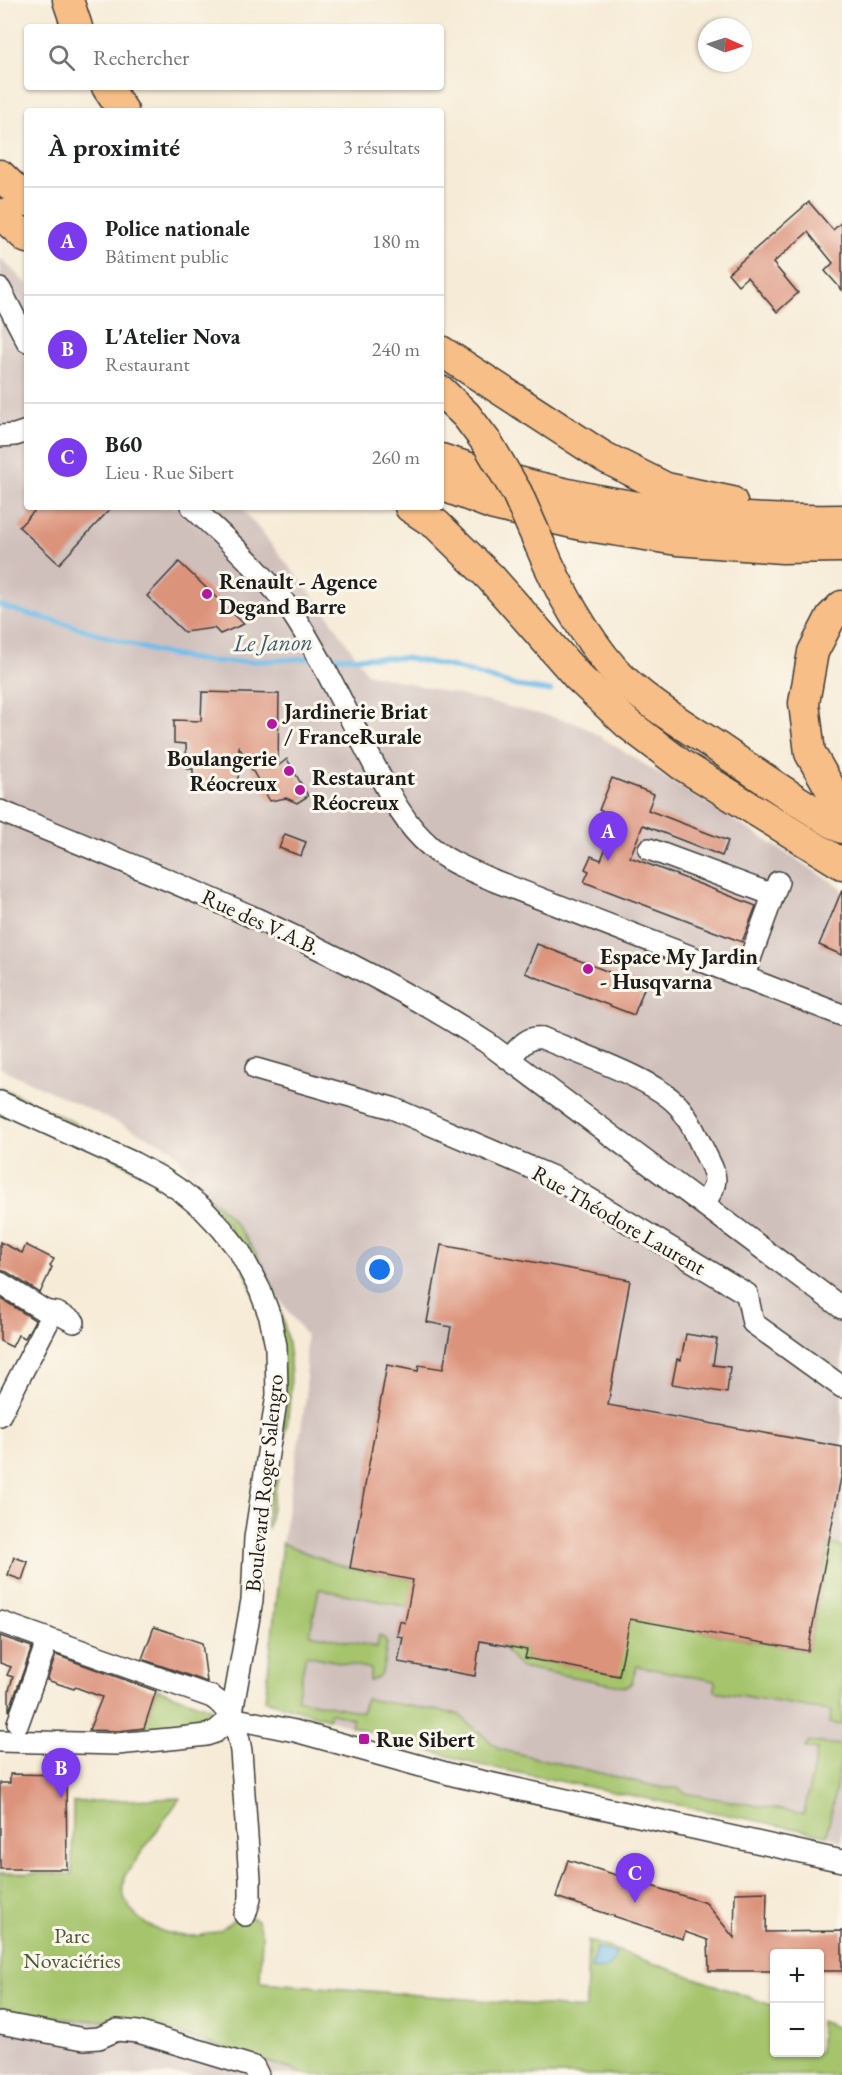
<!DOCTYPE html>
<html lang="fr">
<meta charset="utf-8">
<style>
body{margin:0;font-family:"EB Garamond",serif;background:#f2f2f2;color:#202124}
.controls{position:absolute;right:18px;bottom:18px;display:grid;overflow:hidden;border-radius:6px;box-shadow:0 2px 4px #0004}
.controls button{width:54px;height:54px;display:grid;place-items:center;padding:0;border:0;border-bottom:2px solid #e0e0e0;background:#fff;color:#202124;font:30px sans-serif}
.compass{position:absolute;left:698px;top:18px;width:54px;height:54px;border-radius:50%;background:#fff;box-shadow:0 2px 4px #0004;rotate:93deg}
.you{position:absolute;left:380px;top:1270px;width:21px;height:21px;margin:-15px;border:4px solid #fff;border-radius:50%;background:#1a73e8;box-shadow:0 0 0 9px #1a73e833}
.badge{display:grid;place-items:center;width:39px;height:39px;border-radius:50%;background:#7c3aed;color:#fff;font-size:20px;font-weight:700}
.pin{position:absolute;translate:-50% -50px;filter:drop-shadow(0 2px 3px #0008)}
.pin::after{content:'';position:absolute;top:32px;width:21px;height:18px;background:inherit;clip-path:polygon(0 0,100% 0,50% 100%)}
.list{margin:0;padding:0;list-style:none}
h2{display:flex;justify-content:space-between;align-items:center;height:78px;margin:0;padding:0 24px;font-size:26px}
h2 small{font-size:20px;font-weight:400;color:#757577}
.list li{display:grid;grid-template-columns:39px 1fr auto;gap:18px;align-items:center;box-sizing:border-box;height:108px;padding:0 24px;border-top:2px solid #e0e0e0}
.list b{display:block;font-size:22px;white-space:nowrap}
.list p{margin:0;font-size:20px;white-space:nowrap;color:#757577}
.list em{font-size:20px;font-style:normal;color:#757577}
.icon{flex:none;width:33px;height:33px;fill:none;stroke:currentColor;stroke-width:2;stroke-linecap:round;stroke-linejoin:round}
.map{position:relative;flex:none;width:842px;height:2075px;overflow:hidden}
.search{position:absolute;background:#fff;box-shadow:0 2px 4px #0004;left:24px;top:24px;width:420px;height:66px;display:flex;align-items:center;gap:15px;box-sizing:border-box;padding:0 21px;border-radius:6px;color:#757577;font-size:22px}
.panel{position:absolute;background:#fff;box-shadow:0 2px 4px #0004;left:24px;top:108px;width:420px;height:402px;border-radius:6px}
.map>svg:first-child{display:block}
.industrial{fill:#d0c0bc}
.green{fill:#a5c46c;stroke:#607044;stroke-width:1.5}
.water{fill:#6fbce9;stroke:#466c82;stroke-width:1.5}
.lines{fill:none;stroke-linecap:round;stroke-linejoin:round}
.stream{stroke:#6fbce9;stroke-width:5}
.building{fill:#dc937b}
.minor-casing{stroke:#3d3b38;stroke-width:24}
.highway-casing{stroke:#3d3b38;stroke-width:33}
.minor{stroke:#fff;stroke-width:21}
.highway{stroke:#f7be87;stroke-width:30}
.highway-bridge-casing{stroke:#3d3b38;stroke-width:33;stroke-linecap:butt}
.highway-bridge{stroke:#f7be87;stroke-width:30}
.poi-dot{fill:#b5179e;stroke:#fbf7ec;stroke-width:2}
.labels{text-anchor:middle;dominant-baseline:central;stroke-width:6;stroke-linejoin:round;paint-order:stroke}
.poi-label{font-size:22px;font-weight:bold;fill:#1c1c1c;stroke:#fbf7ec;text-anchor:start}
.street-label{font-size:22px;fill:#1c1c1c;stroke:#fbf7ec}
.park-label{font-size:22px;fill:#4c5738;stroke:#fbf7ec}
.water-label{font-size:24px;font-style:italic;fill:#3d5c6e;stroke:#fbf7ec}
</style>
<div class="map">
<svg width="842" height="2075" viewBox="0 0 842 2075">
<rect width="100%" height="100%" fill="#fbf7ec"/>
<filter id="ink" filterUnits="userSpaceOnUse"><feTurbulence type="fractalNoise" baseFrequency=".0167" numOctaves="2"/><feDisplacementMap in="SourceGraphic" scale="12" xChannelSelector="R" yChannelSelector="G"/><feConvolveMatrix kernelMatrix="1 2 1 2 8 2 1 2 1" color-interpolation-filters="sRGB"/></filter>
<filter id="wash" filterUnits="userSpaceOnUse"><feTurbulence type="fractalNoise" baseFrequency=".008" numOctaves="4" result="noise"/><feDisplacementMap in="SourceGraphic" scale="24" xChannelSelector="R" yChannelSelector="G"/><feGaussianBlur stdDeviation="1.35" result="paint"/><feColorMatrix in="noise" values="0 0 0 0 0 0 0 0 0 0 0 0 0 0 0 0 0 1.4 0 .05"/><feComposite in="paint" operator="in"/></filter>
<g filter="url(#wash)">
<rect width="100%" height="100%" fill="#f6ebd7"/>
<!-- industrial -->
<g class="industrial">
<polygon points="0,258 27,284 27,507 241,507 323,608 367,673 580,724 842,888 842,1842 827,1835 475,1764 265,1700 282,1543 306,1397 306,1336 172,1148 0,1068"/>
<polygon points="0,2009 78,2020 133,2019 309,2075 0,2075"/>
</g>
<!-- green -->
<g class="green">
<path d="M 0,1087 L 177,1172 C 196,1186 216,1201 232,1220 C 273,1268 295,1334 290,1397 C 286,1441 276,1485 268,1528 L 266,1522 L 285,1380 L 227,1222 L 0,1093 Z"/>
<path d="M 282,1543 L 329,1562 L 350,1568 L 489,1594 L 408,1607 L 319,1589 L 310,1634 L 377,1647 L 379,1635 L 384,1638 L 387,1644 C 384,1657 386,1679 369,1681 L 371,1669 L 306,1655 L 297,1699 L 362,1712 L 366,1699 L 458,1714 L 499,1749 L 663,1788 L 678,1788 L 685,1793 L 804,1814 L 817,1750 L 805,1748 L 809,1742 L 842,1745 L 842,1755 L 827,1835 L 475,1764 L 351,1726 L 353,1719 L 330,1712 L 328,1719 L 265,1700 Z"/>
<polygon points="829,1544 842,1546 842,1725 830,1723 831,1711 715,1691 715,1681 637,1666 631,1684 626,1687 520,1667 501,1645 527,1650 525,1658 619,1675 548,1604 808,1651"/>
<polygon points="157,1689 210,1708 207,1722 144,1728"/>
<path d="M 180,1798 L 124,1877 C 124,1882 122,1887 123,1891 C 129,1937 216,1954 239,1912 L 257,1920 L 262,1935 L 260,1982 L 586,2009 L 588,1940 L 774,2006 L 774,2052 L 820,2052 L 820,2021 L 842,2029 L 842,2075 L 309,2075 L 133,2019 L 78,2020 L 9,2012 L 0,2009 L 0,1873 L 72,1874 L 73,1802 Z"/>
</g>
<!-- water -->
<path class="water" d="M 596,1948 L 616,1953 C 614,1966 604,1972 591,1969 Z"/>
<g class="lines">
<!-- stream -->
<g class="stream">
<path d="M 0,605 C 21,614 44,617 66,624 C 112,637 160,657 209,661 C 244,664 279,659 314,658"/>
<polyline points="324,657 406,658 453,667 516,686 551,691"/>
</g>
</g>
<g id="blocks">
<!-- building -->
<g class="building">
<polygon points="809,202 833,230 842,222 842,290 825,271 833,263 808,232 773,263 798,293 777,312 747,277 738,285 728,273"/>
<polygon points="38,507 112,507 59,564 19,527"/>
<polygon points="179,562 244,624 220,634 214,628 184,632 147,596"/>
<polygon points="202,692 279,694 278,766 287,759 308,796 297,803 286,798 270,801 239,747 238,787 193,786 193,769 187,769 186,744 174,743 174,720 201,721"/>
<polygon points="612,778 654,794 648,810 728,841 722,856 643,825 630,857 756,906 742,942 584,882 589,871 585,869 591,856 601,860 618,817 599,810"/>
<polygon points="285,834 306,842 301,856 279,848"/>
<polygon points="842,890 842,955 819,945"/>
<polygon points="537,944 645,986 634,1015 525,973"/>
<polygon points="0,1242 22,1253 26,1245 54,1259 50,1266 52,1267 40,1293 7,1272 0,1270"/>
<polygon points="441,1245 630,1280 608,1405 842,1447 842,1472 808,1651 630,1619 619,1676 525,1658 527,1650 480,1641 475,1676 398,1662 403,1637 397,1636 400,1621 405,1623 413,1580 350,1568 387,1365 418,1371 419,1365 443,1369 451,1327 427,1322"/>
<polygon points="0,1298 35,1320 25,1338 18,1335 12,1347 0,1341"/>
<polygon points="686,1334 717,1339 713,1365 730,1367 727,1393 672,1384 677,1359 681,1360"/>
<polygon points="14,1557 28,1562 22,1580 8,1575"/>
<polygon points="154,1627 202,1643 207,1682 142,1659"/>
<polygon points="0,1636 32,1647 9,1711 9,1690 13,1677 7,1675 11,1667 0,1663"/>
<polygon points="56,1655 156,1691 144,1728 118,1731 89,1730 102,1697 75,1687 74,1689 47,1680"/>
<polygon points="10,1774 66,1775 67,1869 0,1869 0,1783 10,1783"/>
<polygon points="568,1860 706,1903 734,1938 735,1893 767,1892 766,1932 842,1931 842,1971 819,1971 819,1953 774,1953 774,1971 709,1971 708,1940 685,1932 683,1939 556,1897"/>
</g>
</g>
</g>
<g filter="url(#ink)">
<use href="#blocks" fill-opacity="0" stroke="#3d3b38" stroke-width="1.5"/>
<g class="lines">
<defs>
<g id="minor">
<polyline points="0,289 27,341"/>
<polyline points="0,436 15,435 27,431"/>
<path d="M 192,507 C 227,540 265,573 292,613 C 322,658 345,709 370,757 C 387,789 403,824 431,847 C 449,863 473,871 495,881 L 842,1015"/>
<path d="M 0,811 C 166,878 335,945 486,1042 L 842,1308"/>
<polyline points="649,849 773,895"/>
<polyline points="743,978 778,882"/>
<path d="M 509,1059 C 519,1048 526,1036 542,1038 C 577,1053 659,1080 681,1109 C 690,1121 697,1136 703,1149 C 715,1174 722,1180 704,1203"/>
<polyline points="256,1069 392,1108 555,1178 747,1294 753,1323 842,1387"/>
<polyline points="0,1102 134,1163 160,1177 181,1191 203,1209 222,1229 240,1252 260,1290 270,1317 276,1346 277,1395 255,1538 252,1600 231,1718"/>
<polyline points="0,1283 45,1311 48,1316 48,1322 0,1415"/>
<polyline points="45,1311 57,1313 74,1322"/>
<path d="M 0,1622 L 212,1697 C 231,1709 238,1730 241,1751 L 250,1879 L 250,1899 L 245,1915"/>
<polyline points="231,1718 295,1731 453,1775 842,1861"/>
<polyline points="18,1723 48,1639"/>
<polyline points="0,1741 117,1744 180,1738 206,1735 215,1732 231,1718"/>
<polyline points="0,2023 84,2039 99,2038 117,2030 138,2032 254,2067 258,2075"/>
</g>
<g id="highway">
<polyline points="68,0 77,27"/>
<polyline points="107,87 123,111"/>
<polyline points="0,175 27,201"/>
<polyline points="0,214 27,238"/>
<polyline points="441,351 604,457 666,488 732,502"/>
<polyline points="441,391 466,415 488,444"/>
<path d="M 441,459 C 576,504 700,522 842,520"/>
<polyline points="441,485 494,505 581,525 677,540 782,548 842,547"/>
<polyline points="410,507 437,525 491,578 578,677 628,724 682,765 842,864"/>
<path d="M 540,545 C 559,591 582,632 614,670 C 640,699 687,727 720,749 C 760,776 800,804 842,828"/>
<polyline points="842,606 831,617 813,652 804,703 810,753 838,802 842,807"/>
</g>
</defs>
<!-- minor casing -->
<use href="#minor" class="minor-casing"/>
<!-- highway casing -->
<use href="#highway" class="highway-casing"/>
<!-- minor -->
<use href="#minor" class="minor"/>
<!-- highway -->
<use href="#highway" class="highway"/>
<defs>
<polyline id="highway-bridge" points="488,444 517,493 540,545"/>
</defs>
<!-- highway-bridge casing -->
<use href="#highway-bridge" class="highway-bridge-casing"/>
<!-- highway-bridge -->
<use href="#highway-bridge" class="highway-bridge"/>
</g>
</g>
<!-- markers -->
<g class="poi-dot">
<circle cx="207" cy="594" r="6"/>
<circle cx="272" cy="724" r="6"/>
<circle cx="289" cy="771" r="6"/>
<circle cx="300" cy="790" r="6"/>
<circle cx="588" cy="969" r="6"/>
<rect x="358" y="1733" width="12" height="12" rx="3"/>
</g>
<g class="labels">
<!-- poi labels -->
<g class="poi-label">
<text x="219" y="581">Renault - Agence<tspan x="219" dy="25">Degand Barre</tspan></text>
<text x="284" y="711">Jardinerie Briat<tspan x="284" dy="25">/ FranceRurale</tspan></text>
<text x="277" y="758" text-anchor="end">Boulangerie<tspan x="277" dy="25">Réocreux</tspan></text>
<text x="312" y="777">Restaurant<tspan x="312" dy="25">Réocreux</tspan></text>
<text x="600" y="956">Espace My Jardin<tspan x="600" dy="25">- Husqvarna</tspan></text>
<text x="376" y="1739">Rue Sibert</text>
</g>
<!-- street labels -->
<g class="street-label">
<text transform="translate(261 922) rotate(25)">Rue des V.A.B.</text>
<text transform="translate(619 1220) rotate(30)">Rue Théodore Laurent</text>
<text transform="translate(264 1483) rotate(-84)">Boulevard Roger Salengro</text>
</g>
<!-- park labels -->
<g class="park-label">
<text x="72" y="1935">Parc<tspan x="72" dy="25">Novaciéries</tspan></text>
</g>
<!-- water labels -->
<g class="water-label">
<text transform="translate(273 642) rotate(-1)">Le Janon</text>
</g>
</g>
</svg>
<div class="controls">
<button>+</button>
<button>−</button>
</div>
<svg class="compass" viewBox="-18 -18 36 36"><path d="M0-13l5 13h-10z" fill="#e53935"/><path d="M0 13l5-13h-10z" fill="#757577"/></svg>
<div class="you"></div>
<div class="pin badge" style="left:608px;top:861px">A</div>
<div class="pin badge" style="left:61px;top:1798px">B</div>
<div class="pin badge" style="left:635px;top:1903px">C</div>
<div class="search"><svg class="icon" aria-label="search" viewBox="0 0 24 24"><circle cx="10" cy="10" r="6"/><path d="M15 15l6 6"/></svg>Rechercher</div>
<section class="panel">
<h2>À proximité<small>3 résultats</small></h2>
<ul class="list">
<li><span class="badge">A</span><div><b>Police nationale</b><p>Bâtiment public</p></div><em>180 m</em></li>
<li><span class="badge">B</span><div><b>L'Atelier Nova</b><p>Restaurant</p></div><em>240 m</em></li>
<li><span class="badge">C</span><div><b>B60</b><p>Lieu · Rue Sibert</p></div><em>260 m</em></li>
</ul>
</section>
</div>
